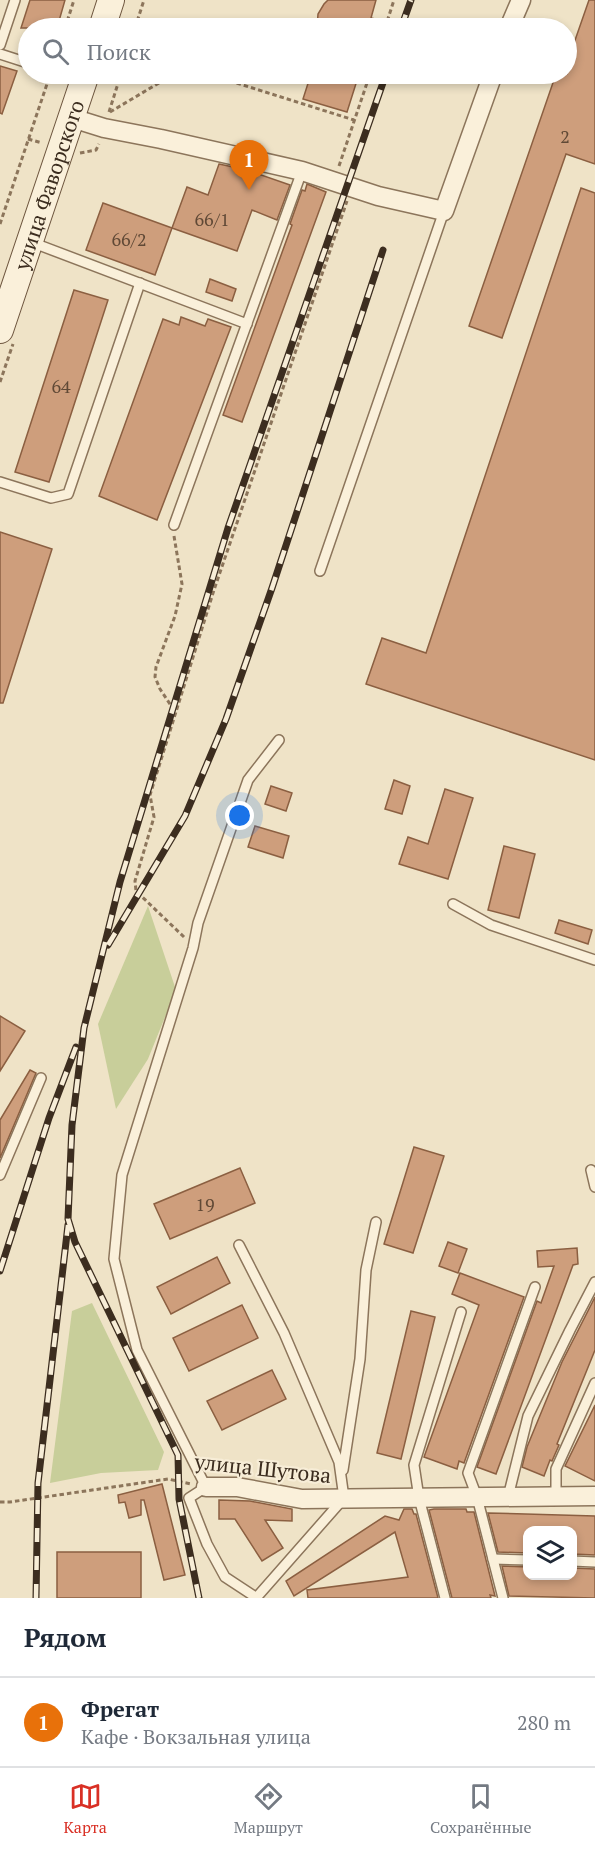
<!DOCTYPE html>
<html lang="ru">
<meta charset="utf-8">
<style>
body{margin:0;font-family:"PT Serif",serif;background:#f2f2f3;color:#1f2937}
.controls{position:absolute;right:18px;bottom:18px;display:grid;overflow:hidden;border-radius:12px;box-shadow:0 3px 9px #0003}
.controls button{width:54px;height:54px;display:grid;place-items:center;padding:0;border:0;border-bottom:2px solid #e0e1e3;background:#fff;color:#1f2937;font:30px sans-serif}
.you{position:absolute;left:240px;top:816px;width:21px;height:21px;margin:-15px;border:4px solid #fff;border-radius:50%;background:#1a73e8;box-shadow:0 0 0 9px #1a73e833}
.badge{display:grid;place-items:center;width:39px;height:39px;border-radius:50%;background:#d93025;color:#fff;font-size:20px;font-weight:700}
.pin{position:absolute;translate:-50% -50px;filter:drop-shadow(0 2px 3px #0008)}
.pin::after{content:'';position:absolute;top:32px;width:21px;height:18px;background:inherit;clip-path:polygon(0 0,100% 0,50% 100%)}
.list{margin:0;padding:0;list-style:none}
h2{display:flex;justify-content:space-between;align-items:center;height:78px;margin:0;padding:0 24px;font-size:26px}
h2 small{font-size:20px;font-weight:400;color:#747a83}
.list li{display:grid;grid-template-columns:39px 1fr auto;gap:18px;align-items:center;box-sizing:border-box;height:90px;padding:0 24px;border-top:2px solid #e0e1e3}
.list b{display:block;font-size:22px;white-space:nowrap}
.list p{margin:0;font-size:20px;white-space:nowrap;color:#747a83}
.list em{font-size:20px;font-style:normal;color:#747a83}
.icon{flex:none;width:33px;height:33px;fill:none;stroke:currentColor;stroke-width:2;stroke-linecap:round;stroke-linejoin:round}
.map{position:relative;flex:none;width:595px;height:1598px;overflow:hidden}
.search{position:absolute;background:#fff;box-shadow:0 3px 9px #0003;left:18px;right:18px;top:18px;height:66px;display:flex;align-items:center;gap:15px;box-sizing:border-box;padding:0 21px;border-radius:33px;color:#747a83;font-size:22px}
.sheet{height:168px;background:#fff}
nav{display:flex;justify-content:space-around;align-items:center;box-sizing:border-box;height:84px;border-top:2px solid #e0e1e3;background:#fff;font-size:16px;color:#747a83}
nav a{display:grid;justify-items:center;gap:3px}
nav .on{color:#d93025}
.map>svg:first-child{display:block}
.green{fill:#c8ce9a}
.building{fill:#ce9e7c;stroke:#8b5f41;stroke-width:1.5}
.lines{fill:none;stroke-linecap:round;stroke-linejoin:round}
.lane-casing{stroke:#8c755b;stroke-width:12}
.street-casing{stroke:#8c755b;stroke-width:21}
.secondary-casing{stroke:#6e563f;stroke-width:28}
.path{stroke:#8c755b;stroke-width:3;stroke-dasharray:4.5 3;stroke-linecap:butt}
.lane{stroke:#faf0da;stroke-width:9}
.street{stroke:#faf0da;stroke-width:18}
.secondary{stroke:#faf0da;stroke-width:26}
.rail-casing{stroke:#3c2d1f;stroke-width:7}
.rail{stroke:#f7edd7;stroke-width:4.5;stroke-dasharray:14;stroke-linecap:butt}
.labels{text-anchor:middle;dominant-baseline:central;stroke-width:4.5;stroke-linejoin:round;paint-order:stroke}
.number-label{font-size:18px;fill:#604936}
.street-label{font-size:21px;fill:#3c2d1f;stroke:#f7edd7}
</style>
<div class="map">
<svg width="595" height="1598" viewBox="0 0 595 1598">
<rect width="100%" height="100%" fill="#efe3c7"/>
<!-- green -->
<g class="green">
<polygon points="148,906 176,990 148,1059 116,1109 98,1024"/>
<polygon points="92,1303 164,1452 158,1470 101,1473 50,1483 72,1311"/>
</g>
<!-- building -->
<g class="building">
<polygon points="30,0 65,0 57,28 21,28"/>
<polygon points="328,0 376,0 371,18 392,23 392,28 317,28 318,14 324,4"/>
<polygon points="589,0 595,0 595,164 566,154 502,338 469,326 556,74 567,74 567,44 573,46"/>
<polygon points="0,66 17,71 2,114 0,113"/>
<polygon points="311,74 359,74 347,112 303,99"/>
<polygon points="219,164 247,170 290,185 277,220 252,210 237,251 172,228 187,187 208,195"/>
<polygon points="307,184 326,192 242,422 223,415 292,225 290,224 302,190 305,191"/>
<polygon points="581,188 595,193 595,760 366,684 382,638 426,653"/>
<polygon points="103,203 172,228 155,275 86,250"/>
<polygon points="210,279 236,289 232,301 206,292"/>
<polygon points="74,290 108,300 49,482 15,472"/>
<polygon points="181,317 205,326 208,319 231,327 157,520 99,496 163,319 179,325"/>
<polygon points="0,532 52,549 3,703 0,703"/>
<polygon points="394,780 410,786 402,814 385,809"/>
<polygon points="271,786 292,793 286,811 265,804"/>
<polygon points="445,789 473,798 448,879 399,864 408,837 428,844"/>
<polygon points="255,826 289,836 283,858 248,847"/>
<polygon points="504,846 535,854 519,918 488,910"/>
<polygon points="559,920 592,930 588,944 555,933"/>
<polygon points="0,1016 25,1031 0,1071"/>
<polygon points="30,1070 36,1073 0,1158 0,1120"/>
<polygon points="414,1147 444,1156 413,1253 384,1244"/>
<polygon points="240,1168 255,1203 170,1239 154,1204"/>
<polygon points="448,1242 467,1249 458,1273 439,1266"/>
<polygon points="577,1248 578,1264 573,1265 496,1474 477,1467 537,1301 541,1303 554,1266 538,1267 537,1251"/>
<polygon points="217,1257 230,1283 171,1314 157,1287"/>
<polygon points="460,1273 524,1297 464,1463 459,1461 457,1469 424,1457 479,1305 452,1294"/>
<polygon points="595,1297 595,1350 557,1444 559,1445 552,1461 550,1460 544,1476 522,1467 527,1447 562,1362"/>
<polygon points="242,1305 258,1338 189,1371 173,1338"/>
<polygon points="411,1311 435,1317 401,1459 377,1453"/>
<polygon points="272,1370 286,1399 222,1430 207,1401"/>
<polygon points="595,1405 595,1481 565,1466"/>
<polygon points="162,1484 185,1575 164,1580 144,1500 141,1500 141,1515 129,1518 125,1502 119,1503 118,1495"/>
<polygon points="219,1500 250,1501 292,1509 292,1521 265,1520 283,1548 262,1561 235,1519 219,1519"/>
<polygon points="404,1509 412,1509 414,1514 416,1514 438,1598 308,1598 307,1590 408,1577 395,1532 294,1596 286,1581 385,1516 399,1520"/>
<polygon points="434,1509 466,1509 467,1512 474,1512 495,1596 490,1595 491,1598 452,1598 429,1510"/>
<polygon points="488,1513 595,1516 595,1555 573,1554 573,1530 528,1530 528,1553 498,1552"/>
<rect x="57" y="1552" width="84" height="46"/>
<polygon points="502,1566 528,1567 528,1575 573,1575 573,1568 595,1569 595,1598 509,1596"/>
</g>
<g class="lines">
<defs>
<g id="lane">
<polyline points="0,45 15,0"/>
<polyline points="0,54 28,63"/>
<polyline points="61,74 81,82"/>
<polyline points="31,242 247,324"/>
<polyline points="0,482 51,498 68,494 140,283"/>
<polyline points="174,525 302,171"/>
<polyline points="320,571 444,211"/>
<polyline points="453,904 491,925 595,960"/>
<polyline points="591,1170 595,1187"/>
<polyline points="0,1175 41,1078"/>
<polyline points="239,1245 284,1333 339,1462 344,1498 256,1598"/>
<polyline points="343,1470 360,1359 366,1270 376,1222"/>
<polyline points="508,1497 528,1416 570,1330 595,1282"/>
<polyline points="556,1497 556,1469 595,1383"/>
<polyline points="493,1559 528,1560"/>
<polyline points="572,1561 595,1562"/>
<polyline points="257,1598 225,1577 207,1544 189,1498 206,1487 137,1350 114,1259 122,1175 193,948 198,923 248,780 279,740"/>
<polyline points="445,1598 419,1498 414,1465 461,1312"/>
<polyline points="503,1598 477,1497 468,1473 535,1287"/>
</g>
<g id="street">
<polyline points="509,28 521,0"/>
<polyline points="72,118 104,128 161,139 302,171 378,196 444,211 493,74"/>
<polyline points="206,1487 237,1487 302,1499 595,1496"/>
</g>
<g id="secondary">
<polyline points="102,28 111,0"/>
<path id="s1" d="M 0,330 L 86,74"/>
</g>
</defs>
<!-- lane casing -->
<use href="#lane" class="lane-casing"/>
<!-- street casing -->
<use href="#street" class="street-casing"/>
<!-- secondary casing -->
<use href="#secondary" class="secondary-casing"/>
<!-- path -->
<g class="path">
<polyline points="65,28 74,0"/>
<polyline points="135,28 144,0"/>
<polyline points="385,28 394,0"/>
<polyline points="208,74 354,120"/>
<polyline points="109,112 121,74"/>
<polyline points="110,112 174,74"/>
<polyline points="28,139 42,143"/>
<polyline points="80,153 96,150 99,144"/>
<polyline points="339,166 370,74"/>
<polyline points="0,224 50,75"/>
<polyline points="0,382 13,344"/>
<polyline points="174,536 182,584 175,616 156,667 155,677 160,689 176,713"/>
<polyline points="184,937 136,891 135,881 154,817 150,795 214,590 347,201"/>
<polyline points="0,1502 10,1502 168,1479 191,1484"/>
</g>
<!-- lane -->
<use href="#lane" class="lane"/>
<!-- street -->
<use href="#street" class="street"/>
<!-- secondary -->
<use href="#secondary" class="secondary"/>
<defs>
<g id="rail">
<polyline points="401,28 411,0"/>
<polyline points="108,945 185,816 226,719 272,588 383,250"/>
<polyline points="0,1271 49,1118 76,1047"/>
<polyline points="36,1598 38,1483 68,1225"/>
<polyline points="199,1598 179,1499 178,1455 75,1242 68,1219 72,1125 84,1028 120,882 228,528 386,74"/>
</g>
</defs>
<!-- rail casing -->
<use href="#rail" class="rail-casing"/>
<!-- rail -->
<use href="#rail" class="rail"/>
</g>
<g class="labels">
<!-- number labels -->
<g class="number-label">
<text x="565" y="136">2</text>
<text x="212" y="219">66/1</text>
<text x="129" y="239">66/2</text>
<text x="61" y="386">64</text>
<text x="205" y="1204">19</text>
</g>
<!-- street labels -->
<g class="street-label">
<text stroke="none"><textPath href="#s1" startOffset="153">улица Фаворского</textPath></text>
<text transform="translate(263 1468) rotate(6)">улица Шутова</text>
</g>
</g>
</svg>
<div class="controls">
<button><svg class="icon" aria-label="layers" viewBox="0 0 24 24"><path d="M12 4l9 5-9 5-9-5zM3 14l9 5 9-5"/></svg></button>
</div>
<div class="you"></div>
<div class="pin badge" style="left:249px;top:190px;background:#e8710a">1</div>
<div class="search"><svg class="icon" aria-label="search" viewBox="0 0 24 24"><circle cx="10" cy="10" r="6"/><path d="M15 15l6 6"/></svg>Поиск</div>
</div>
<section class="sheet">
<h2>Рядом<small></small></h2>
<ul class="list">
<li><span class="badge" style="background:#e8710a">1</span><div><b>Фрегат</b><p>Кафе · Вокзальная улица</p></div><em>280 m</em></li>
</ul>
</section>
<nav>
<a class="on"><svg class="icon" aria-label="map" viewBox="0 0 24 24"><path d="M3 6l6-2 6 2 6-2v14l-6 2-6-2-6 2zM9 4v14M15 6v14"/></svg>Карта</a>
<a><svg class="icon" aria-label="directions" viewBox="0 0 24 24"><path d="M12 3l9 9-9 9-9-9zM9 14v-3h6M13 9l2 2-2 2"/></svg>Маршрут</a>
<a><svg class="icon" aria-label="saved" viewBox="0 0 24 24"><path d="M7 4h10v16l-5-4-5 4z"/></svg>Сохранённые</a>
</nav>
